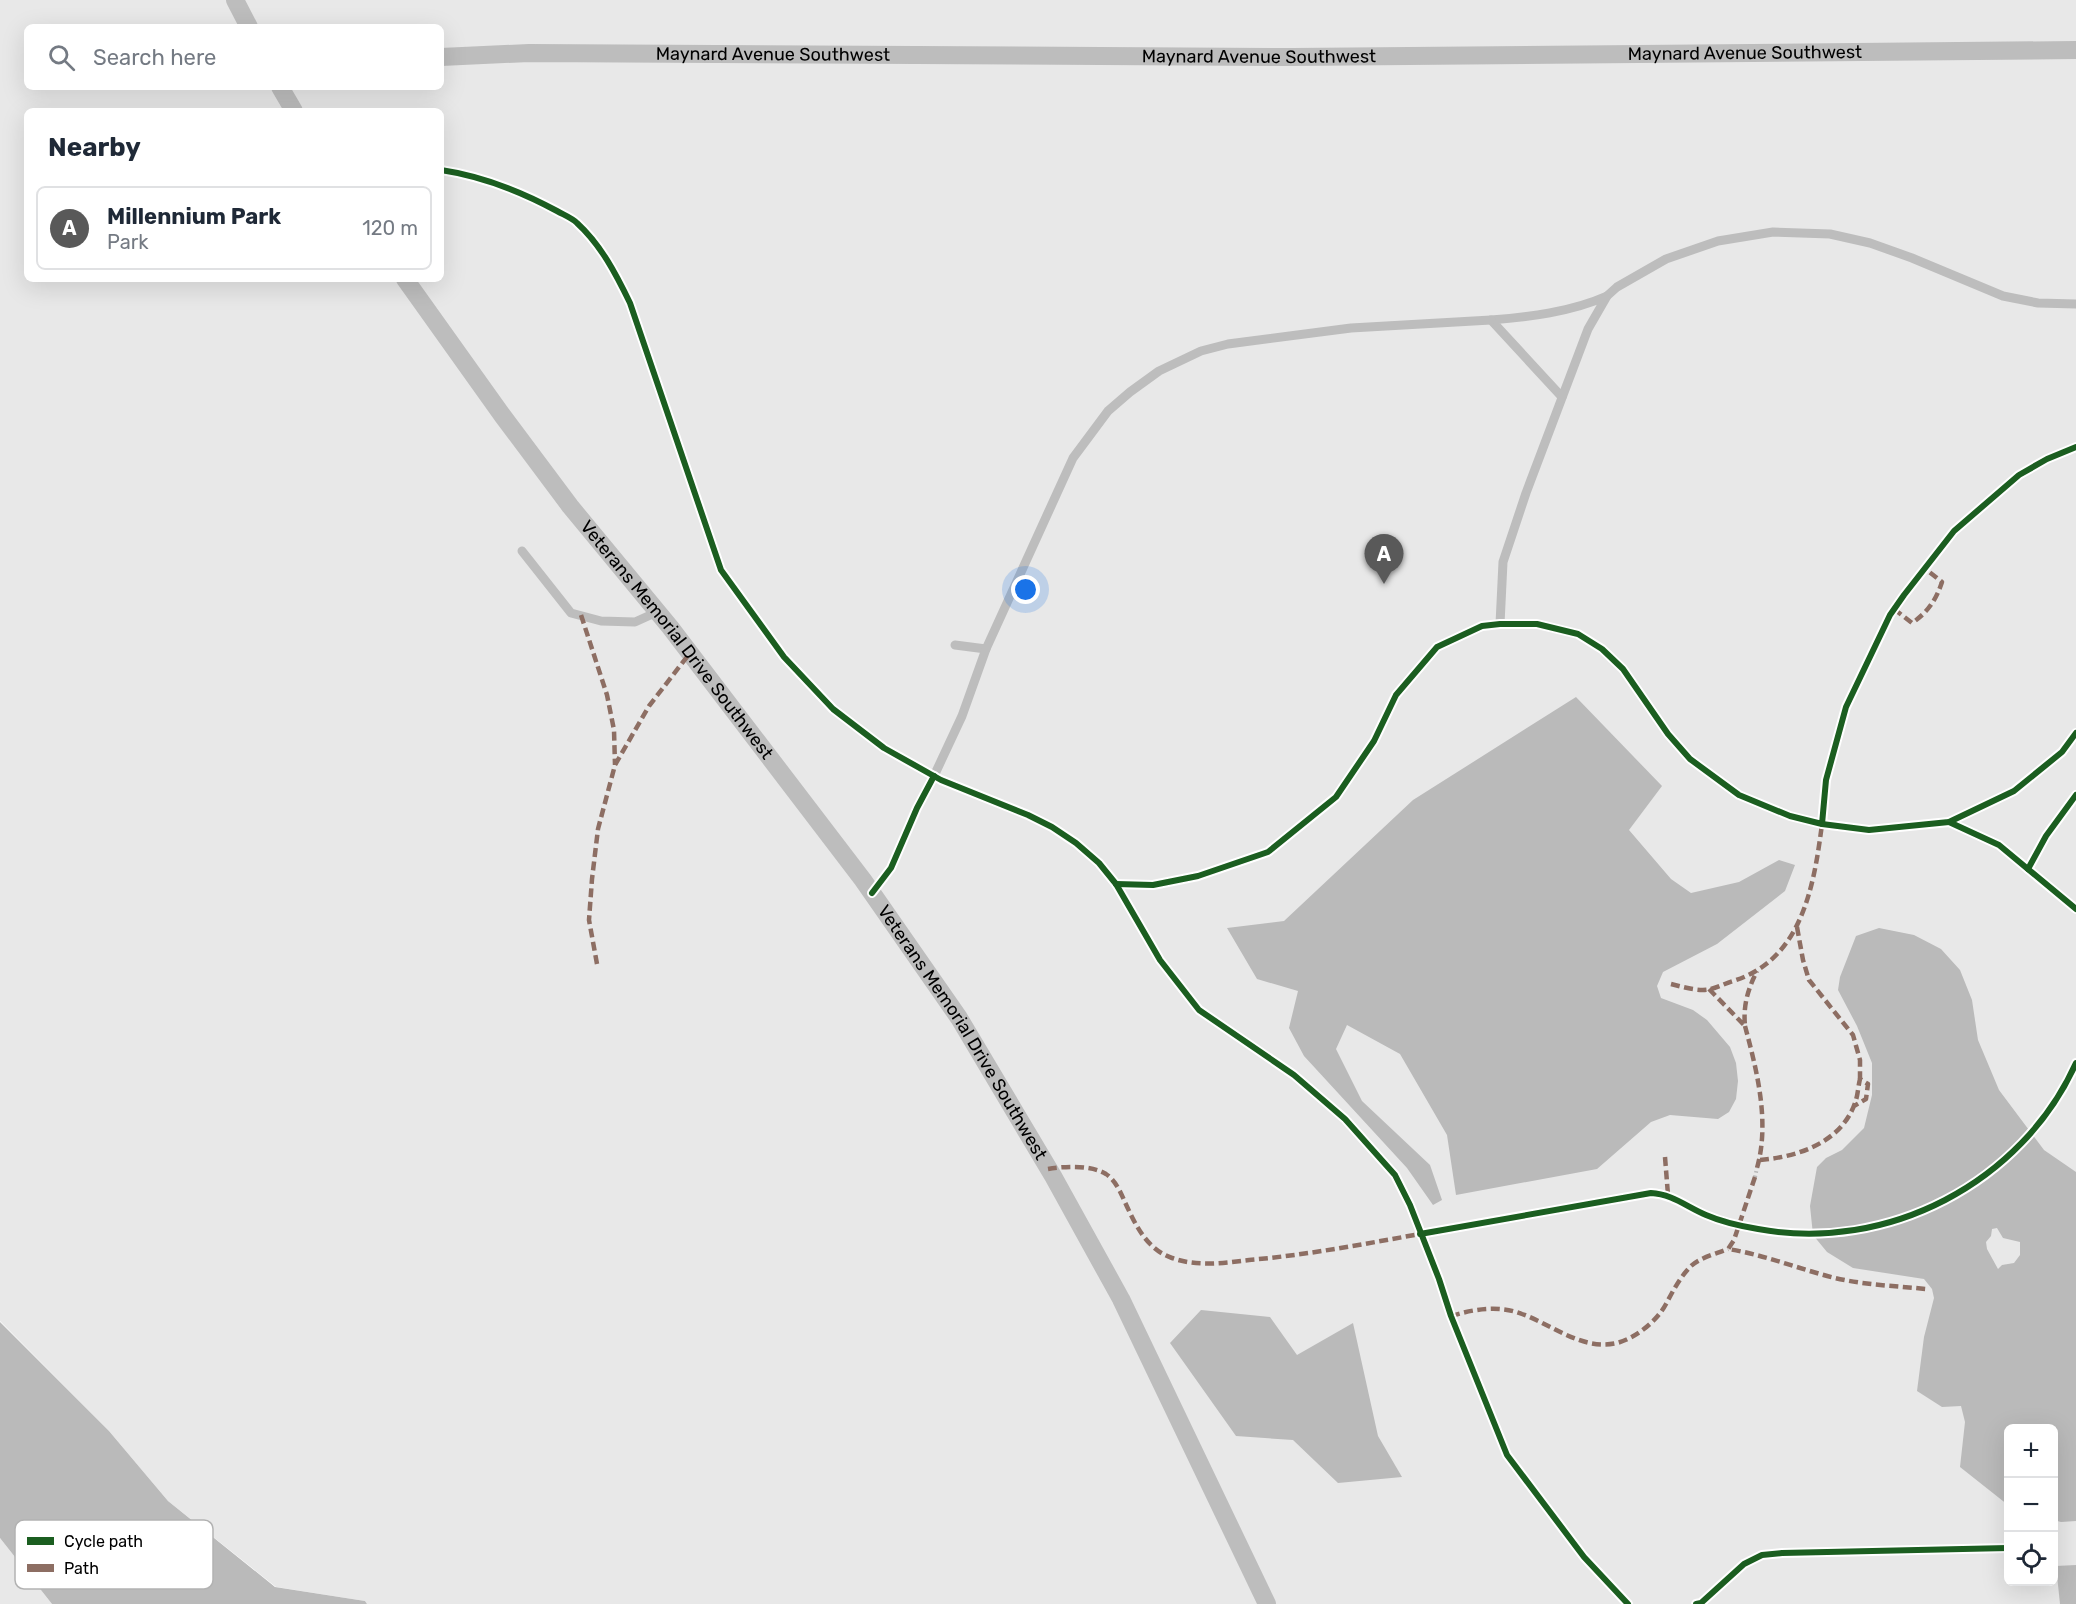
<!DOCTYPE html>
<meta charset="utf-8">
<style>
body{margin:0;font-family:Rubik,sans-serif;background:#f2f2f3;color:#1f2937}
.controls{position:absolute;right:18px;bottom:18px;display:grid;overflow:hidden;border-radius:9px;box-shadow:0 6px 24px #0002}
.controls button{width:54px;height:54px;display:grid;place-items:center;padding:0;border:0;border-bottom:2px solid #e0e1e3;background:#fff;color:#1f2937;font:30px sans-serif}
.you{position:absolute;left:1026px;top:590px;width:21px;height:21px;margin:-15px;border:4px solid #fff;border-radius:50%;background:#1a73e8;box-shadow:0 0 0 9px #1a73e833}
.badge{display:grid;place-items:center;width:39px;height:39px;border-radius:50%;background:#595959;color:#fff;font-size:20px;font-weight:700}
.pin{position:absolute;translate:-50% -50px;filter:drop-shadow(0 2px 3px #0008)}
.pin::after{content:'';position:absolute;top:32px;width:21px;height:18px;background:inherit;clip-path:polygon(0 0,100% 0,50% 100%)}
.list{margin:0;padding:0;list-style:none}
h2{display:flex;justify-content:space-between;align-items:center;height:78px;margin:0;padding:0 24px;font-size:26px}
h2 small{font-size:20px;font-weight:400;color:#747a83}
.list li{display:grid;grid-template-columns:39px 1fr auto;gap:18px;align-items:center;box-sizing:border-box;height:84px;margin:0 12px 12px;padding:0 12px;border:2px solid #e0e1e3;border-radius:9px}
.list b{display:block;font-size:22px;white-space:nowrap}
.list p{margin:0;font-size:20px;white-space:nowrap;color:#747a83}
.list em{font-size:20px;font-style:normal;color:#747a83}
.icon{flex:none;width:33px;height:33px;fill:none;stroke:currentColor;stroke-width:2;stroke-linecap:round;stroke-linejoin:round}
.map{position:relative;flex:none;width:2076px;height:1604px;overflow:hidden}
.search{position:absolute;background:#fff;box-shadow:0 6px 24px #0002;left:24px;top:24px;width:420px;height:66px;display:flex;align-items:center;gap:15px;box-sizing:border-box;padding:0 21px;border-radius:9px;color:#747a83;font-size:22px}
.panel{position:absolute;background:#fff;box-shadow:0 6px 24px #0002;left:24px;top:108px;width:420px;height:174px;border-radius:9px}
.map>svg:first-child{display:block}
.green{fill:#e8e8e8;fill-rule:evenodd}
.water{fill:#bababa;fill-rule:evenodd}
.lines{fill:none;stroke-linecap:round;stroke-linejoin:round}
.path{stroke:#b8b8b8;stroke-width:4;stroke-dasharray:1.5 3;stroke-linecap:butt}
.service{stroke:#bdbdbd;stroke-width:9}
.minor{stroke:#bdbdbd;stroke-width:18}
.quiet{stroke:#8d6e63;stroke-width:4.5;stroke-dasharray:9 4.5;stroke-linecap:butt}
.cycleway-casing{stroke:#fff;stroke-width:10}
.cycleway{stroke:#1b5e20;stroke-width:6}
.labels{text-anchor:middle;dominant-baseline:central;stroke-width:5;stroke-linejoin:round;paint-order:stroke}
.street-label{font-size:18px;fill:#000;stroke:#fff}
.key{fill:#fff;stroke:#b2b2b2;stroke-width:1.5}
.key-label{font-size:16px;fill:#000}
</style>
<div class="map">
<svg width="2076" height="1604" viewBox="0 0 2076 1604">
<rect width="100%" height="100%" fill="#fff"/>
<!-- green -->
<g class="green">
<path d="M 0,0 L 2076,0 L 2076,1604 L 367,1604 L 365,1601 L 276,1587 L 168,1501 L 109,1431 L 0,1321 ZM 27,27 L 441,27 L 441,87 L 27,87 ZM 27,111 L 441,111 L 441,279 L 27,279 ZM 2008,1428 L 2054,1428 L 2054,1582 L 2008,1582 Z"/>
<polygon points="0,1538 52,1604 0,1604"/>
</g>
<!-- water -->
<g class="water">
<polygon points="1576,697 1662,786 1629,830 1671,879 1691,893 1739,882 1779,860 1795,865 1785,891 1717,944 1663,972 1657,986 1661,998 1693,1010 1707,1020 1730,1047 1736,1063 1738,1081 1736,1099 1729,1112 1718,1119 1670,1115 1651,1122 1597,1169 1456,1195 1447,1135 1400,1054 1347,1025 1336,1049 1362,1101 1430,1165 1442,1200 1433,1205 1407,1168 1304,1056 1289,1028 1298,991 1257,979 1227,928 1284,921 1413,800"/>
<path d="M 1879,928 L 1914,935 L 1941,949 L 1960,970 L 1972,1000 L 1978,1040 L 1999,1090 L 2044,1150 L 2076,1172 L 2076,1521 L 2061,1522 L 2054,1520 L 2054,1428 L 2008,1428 L 2008,1505 L 1960,1467 L 1965,1422 L 1961,1406 L 1942,1407 L 1917,1391 L 1924,1337 L 1934,1298 L 1932,1289 L 1924,1279 L 1853,1268 L 1827,1252 L 1813,1235 L 1810,1206 L 1817,1167 L 1826,1158 L 1842,1150 L 1864,1128 L 1872,1095 L 1872,1063 L 1857,1026 L 1838,990 L 1840,977 L 1856,936 ZM 1997,1228 L 2003,1238 L 2020,1242 L 2020,1255 L 2014,1263 L 2002,1265 L 1998,1269 L 1987,1249 L 1986,1242 L 1991,1236 L 1992,1229 Z"/>
<polygon points="1201,1310 1270,1317 1297,1355 1353,1323 1378,1436 1402,1477 1338,1483 1293,1440 1236,1436 1170,1343"/>
<polygon points="0,1322 109,1431 168,1501 275,1587 365,1601 367,1604 52,1604 0,1538"/>
<polygon points="2076,1565 2076,1604 2060,1604 2056,1566"/>
</g>
<g class="lines">
<!-- path -->
<polyline class="path" points="1755,1177 1757,1168"/>
<!-- service -->
<g class="service">
<path d="M 1562,397 L 1491,320 C 1529,317 1571,312 1607,296"/>
<polyline points="522,551 571,613 601,621 635,622 657,612"/>
<polyline points="1500,624 1503,562 1526,493 1588,329 1607,296 1617,287 1666,259 1718,241 1773,232 1830,234 1870,243 1912,258 2003,296 2038,303 2076,304"/>
<polyline points="955,645 986,649"/>
<polyline points="934,776 962,716 986,649 1073,458 1108,411 1130,392 1159,371 1201,351 1228,344 1351,328 1491,320"/>
</g>
<!-- minor -->
<g class="minor">
<polyline points="235,0 249,27"/>
<path id="s1" d="M 441,57 L 529,53 L 1292,57 L 2076,50"/>
<polyline points="280,87 294,111"/>
<path id="s2" d="M 405,279 L 502,415 L 570,506 L 670,627 L 863,880 L 959,1018 L 1053,1176 L 1121,1299 L 1267,1604"/>
</g>
<!-- quiet -->
<g class="quiet">
<path d="M 1894,609 L 1912,623 C 1928,612 1936,600 1942,582 L 1923,567"/>
<polyline points="581,615 607,695 614,730 615,765"/>
<polyline points="1797,927 1803,960 1809,980 1853,1035 1860,1060 1860,1079"/>
<polyline points="597,964 589,920 592,879 598,829 615,765 649,706 690,653"/>
<path d="M 1671,984 C 1683,987 1699,992 1711,989 C 1719,987 1726,983 1733,981 C 1802,960 1814,886 1822,824"/>
<path d="M 1709,989 L 1745,1026 C 1743,1005 1748,989 1757,971"/>
<path d="M 1745,1026 C 1757,1071 1770,1122 1757,1168"/>
<polyline points="1665,1157 1668,1195"/>
<path d="M 1760,1160 C 1797,1157 1841,1143 1855,1103 C 1858,1095 1858,1087 1860,1079 L 1868,1084 L 1866,1099 L 1854,1106"/>
<path d="M 1048,1169 C 1066,1166 1091,1165 1106,1174 C 1115,1180 1120,1191 1124,1200 C 1135,1224 1146,1249 1172,1258 C 1197,1267 1224,1263 1249,1260 C 1307,1255 1364,1244 1420,1234"/>
<path d="M 1755,1177 L 1734,1240 L 1728,1249 C 1765,1255 1799,1269 1835,1278 C 1865,1285 1896,1286 1926,1289"/>
<path d="M 1451,1316 C 1474,1309 1499,1305 1522,1314 C 1553,1325 1582,1351 1617,1343 C 1636,1338 1657,1321 1666,1304 C 1673,1291 1680,1277 1691,1266 C 1701,1257 1716,1254 1728,1249"/>
</g>
<defs>
<g id="cycleway">
<path d="M 441,170 C 481,176 522,192 557,211 C 564,215 572,218 577,223 C 601,245 616,274 630,303 L 721,570 L 784,657 L 833,709 L 884,748 L 941,780 L 1028,815 L 1052,827 L 1076,843 L 1099,863 L 1116,884 L 1160,960 L 1199,1010 L 1294,1075 L 1345,1119 L 1395,1175 L 1410,1205 L 1439,1279 L 1451,1316 L 1507,1455 L 1584,1557 L 1628,1604"/>
<polyline points="1949,822 1999,845 2076,909"/>
<polyline points="1822,824 1869,830 1949,822 2014,791 2062,752 2076,733"/>
<polyline points="2028,869 2046,836 2076,795"/>
<polyline points="1116,884 1153,885 1198,876 1268,852 1336,797 1374,741 1396,695 1437,647 1482,626 1500,624 1537,624 1578,634 1602,649 1623,669 1668,734 1690,759 1739,795 1790,816 1822,824 1826,780 1846,707 1890,615 1904,595 1954,531 2019,475 2047,459 2076,447"/>
<polyline points="872,893 891,868 917,808 934,776"/>
<path d="M 1420,1234 L 1651,1193 C 1672,1194 1687,1207 1706,1215 C 1722,1222 1740,1226 1758,1229 C 1887,1253 2022,1183 2076,1063"/>
<polyline points="1696,1604 1701,1603 1744,1564 1762,1555 1782,1553 2008,1548"/>
</g>
</defs>
<!-- cycleway casing -->
<use href="#cycleway" class="cycleway-casing"/>
<!-- cycleway -->
<use href="#cycleway" class="cycleway"/>
</g>
<g class="labels">
<!-- street labels -->
<g class="street-label">
<text stroke="none"><textPath href="#s1" startOffset="1304">Maynard Avenue Southwest</textPath></text>
<text stroke="none"><textPath href="#s1" startOffset="332">Maynard Avenue Southwest</textPath></text>
<text stroke="none"><textPath href="#s1" startOffset="818">Maynard Avenue Southwest</textPath></text>
<text stroke="none"><textPath href="#s2" startOffset="452">Veterans Memorial Drive Southwest</textPath></text>
<text stroke="none"><textPath href="#s2" startOffset="938">Veterans Memorial Drive Southwest</textPath></text>
</g>
</g>
<!-- legend -->
<rect x="15" y="1520" width="198" height="69" rx="9" class="key"/>
<rect x="27" y="1537" width="27" height="8" fill="#1b5e20"/>
<rect x="27" y="1564" width="27" height="8" fill="#8d6e63"/>
<g class="key-label">
<text x="64" y="1547">Cycle path</text>
<text x="64" y="1574">Path</text>
</g>
</svg>
<div class="controls">
<button>+</button>
<button>−</button>
<button><svg class="icon" aria-label="locate" viewBox="0 0 24 24"><circle cx="12" cy="12" r="6"/><path d="M12 2v4M12 18v4M2 12h4M18 12h4"/></svg></button>
</div>
<div class="you"></div>
<div class="pin badge" style="left:1384px;top:584px">A</div>
<div class="search"><svg class="icon" aria-label="search" viewBox="0 0 24 24"><circle cx="10" cy="10" r="6"/><path d="M15 15l6 6"/></svg>Search here</div>
<section class="panel">
<h2>Nearby<small></small></h2>
<ul class="list">
<li><span class="badge">A</span><div><b>Millennium Park</b><p>Park</p></div><em>120 m</em></li>
</ul>
</section>
</div>
